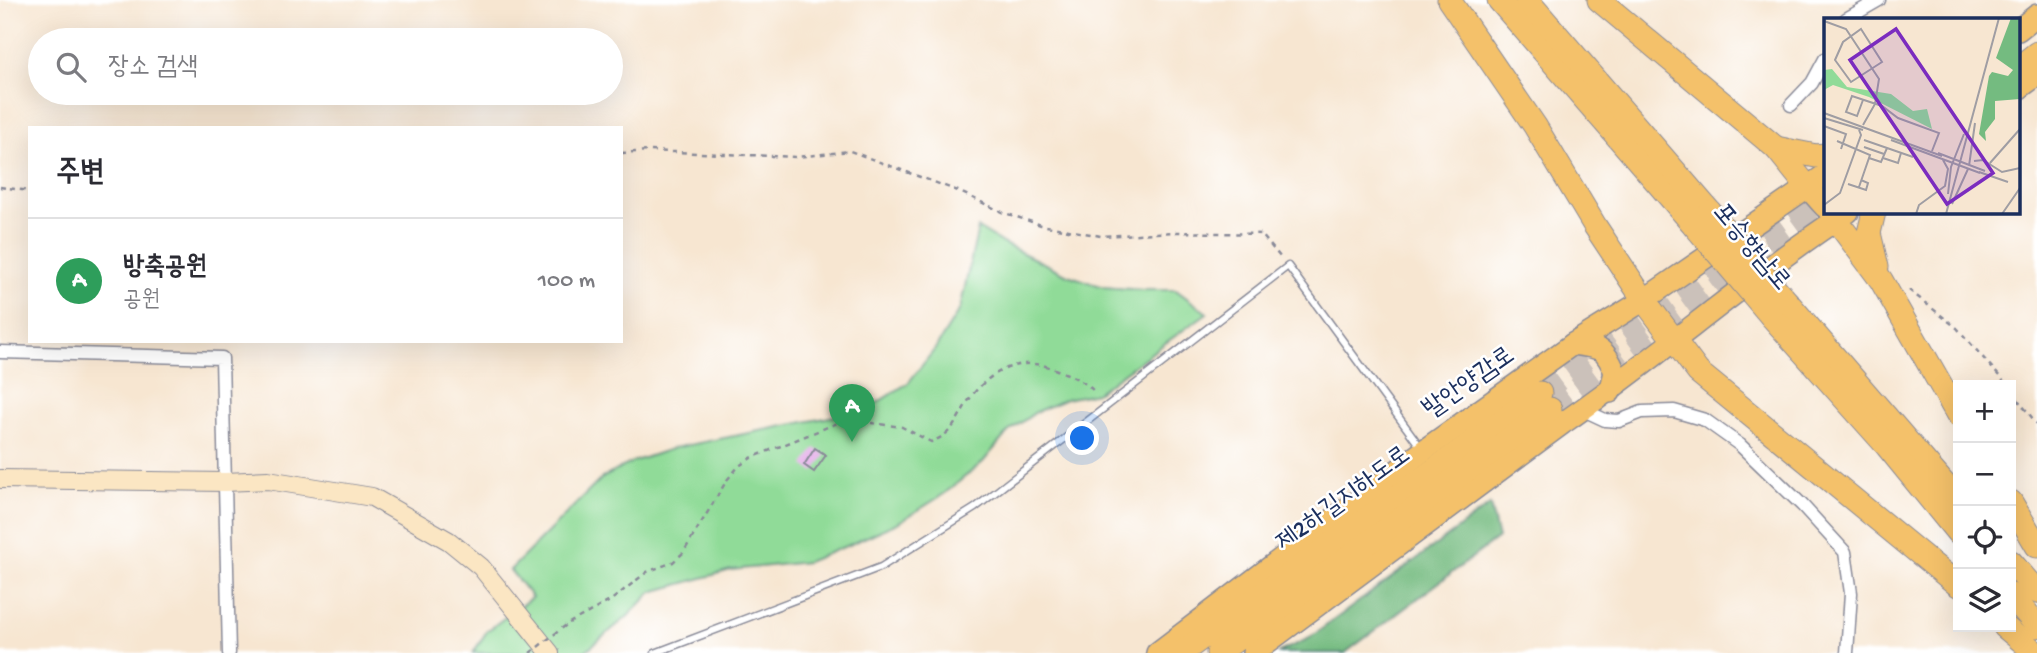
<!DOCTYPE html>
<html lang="ko">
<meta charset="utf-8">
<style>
body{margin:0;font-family:"Gochi Hand","Poor Story",sans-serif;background:#f7f7f7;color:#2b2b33}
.controls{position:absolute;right:21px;bottom:21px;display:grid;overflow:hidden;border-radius:0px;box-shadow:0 7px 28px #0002}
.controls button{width:63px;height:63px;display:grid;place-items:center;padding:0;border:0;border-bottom:2px solid #e1e1e2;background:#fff;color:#2b2b33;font:35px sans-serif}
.you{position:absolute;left:1083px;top:439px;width:24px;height:24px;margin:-18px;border:5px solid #fff;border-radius:50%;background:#1a73e8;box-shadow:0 0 0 10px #1a73e833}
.badge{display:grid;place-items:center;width:46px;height:46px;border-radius:50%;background:#1f6fb2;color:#fff;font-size:23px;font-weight:700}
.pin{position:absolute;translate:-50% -58px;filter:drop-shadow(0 2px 4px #0008)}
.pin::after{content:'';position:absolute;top:37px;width:24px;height:21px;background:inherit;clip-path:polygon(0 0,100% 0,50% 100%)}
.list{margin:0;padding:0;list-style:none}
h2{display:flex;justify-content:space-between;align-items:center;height:91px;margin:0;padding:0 28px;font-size:30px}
h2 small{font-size:23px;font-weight:400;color:#7c7c81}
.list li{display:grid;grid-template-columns:46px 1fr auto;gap:21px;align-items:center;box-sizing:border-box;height:126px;padding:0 28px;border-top:2px solid #e1e1e2}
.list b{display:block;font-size:26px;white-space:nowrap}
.list p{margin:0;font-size:23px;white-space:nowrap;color:#7c7c81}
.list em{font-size:23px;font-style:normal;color:#7c7c81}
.icon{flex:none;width:38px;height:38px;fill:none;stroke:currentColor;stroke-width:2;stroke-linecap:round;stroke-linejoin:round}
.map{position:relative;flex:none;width:2037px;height:653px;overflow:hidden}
.search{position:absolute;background:#fff;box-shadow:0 7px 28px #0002;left:28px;top:28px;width:595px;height:77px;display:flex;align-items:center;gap:18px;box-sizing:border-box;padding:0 24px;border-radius:38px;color:#7c7c81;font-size:26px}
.panel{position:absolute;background:#fff;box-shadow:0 7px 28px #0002;left:28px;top:126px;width:595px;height:217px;border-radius:0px}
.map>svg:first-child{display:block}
.green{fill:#90db98;stroke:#56857b;stroke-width:2}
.forest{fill:#74bb80;stroke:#48756f;stroke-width:2}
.building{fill:#e3aae8}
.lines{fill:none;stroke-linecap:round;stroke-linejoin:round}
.highway-tunnel{stroke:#cbc1ba;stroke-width:23;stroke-dasharray:23 11;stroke-linecap:butt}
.lane-casing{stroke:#898a98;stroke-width:9}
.street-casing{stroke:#898a98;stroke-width:15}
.secondary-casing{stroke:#898a98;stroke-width:20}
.primary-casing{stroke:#898a98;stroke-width:24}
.highway-casing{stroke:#898a98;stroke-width:25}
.path{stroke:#898a98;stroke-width:2.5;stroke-dasharray:5 5;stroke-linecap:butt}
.lane{stroke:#fff;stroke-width:6}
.street{stroke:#fff;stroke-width:12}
.secondary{stroke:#fbe6c3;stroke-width:18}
.primary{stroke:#f4c16a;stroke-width:21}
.highway{stroke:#f4c16a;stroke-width:23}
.highway-bridge-casing{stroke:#898a98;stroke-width:25;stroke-linecap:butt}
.path-bridge{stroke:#898a98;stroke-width:2.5;stroke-dasharray:5 5;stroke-linecap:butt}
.highway-bridge{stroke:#f4c16a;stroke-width:23}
.labels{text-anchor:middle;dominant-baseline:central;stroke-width:5;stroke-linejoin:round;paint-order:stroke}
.street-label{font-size:26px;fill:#1b2f5e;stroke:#fff}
.inset-road{fill:none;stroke:#9f9da3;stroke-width:2}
.view{fill:#7b2cbf;fill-opacity:0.15;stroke:#7b2cbf;stroke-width:3.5}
.inset-edge{fill:none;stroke:#1b2f5e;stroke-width:3.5}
</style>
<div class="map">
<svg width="2037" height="653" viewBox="0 0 2037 653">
<rect width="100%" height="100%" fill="#fff"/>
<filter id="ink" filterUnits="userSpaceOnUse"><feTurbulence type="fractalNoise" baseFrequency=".0143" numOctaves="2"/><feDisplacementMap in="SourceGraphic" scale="14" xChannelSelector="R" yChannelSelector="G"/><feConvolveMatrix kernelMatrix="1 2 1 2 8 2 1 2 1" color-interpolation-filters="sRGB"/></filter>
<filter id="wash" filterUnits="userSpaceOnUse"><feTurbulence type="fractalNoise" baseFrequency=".00686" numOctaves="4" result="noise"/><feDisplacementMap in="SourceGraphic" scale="28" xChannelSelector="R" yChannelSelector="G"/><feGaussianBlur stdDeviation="1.57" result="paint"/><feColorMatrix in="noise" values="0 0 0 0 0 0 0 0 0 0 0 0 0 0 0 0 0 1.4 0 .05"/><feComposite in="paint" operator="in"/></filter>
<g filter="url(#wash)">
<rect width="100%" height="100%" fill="#f7e6d1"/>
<!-- green -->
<polygon class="green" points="978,228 1004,244 1068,275 1104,287 1144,290 1176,290 1207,313 1096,393 1066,399 1036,412 1008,432 983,462 944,494 899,522 851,544 807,562 731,570 652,592 627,617 583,653 473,653 487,631 532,597 510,570 602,478 632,462 674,448 835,416 875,404 908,383 935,349 960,309"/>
<!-- forest -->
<polygon class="forest" points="1490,505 1498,538 1345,653 1277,653 1308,639"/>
<g id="blocks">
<!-- building -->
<polygon class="building" points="815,448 826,455 814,472 804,465"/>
</g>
</g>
<g filter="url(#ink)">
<use href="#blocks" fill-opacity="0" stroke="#898a98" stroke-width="2"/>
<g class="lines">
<!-- highway-tunnel -->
<g class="highway-tunnel">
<polyline points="1540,393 1825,187"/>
<polyline points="1550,409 1825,209"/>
</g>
<defs>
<polyline id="lane" points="655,653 881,567 975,508 1288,266 1422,449"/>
<g id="street">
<polyline points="1846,19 1879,0"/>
<polyline points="1791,105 1812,83 1825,59"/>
<polyline points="0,352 222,358 229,653"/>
<polyline points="1586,408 1590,413 1605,420 1619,421 1642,412 1674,411 1705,420 1740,445 1802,505 1845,552 1851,593 1847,653"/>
</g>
<polyline id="secondary" points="0,479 225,482 268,480 372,497 449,541 481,567 550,653"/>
<g id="primary">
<polyline points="2018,30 2037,15"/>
<polyline points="2018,89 2037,75"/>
<polyline points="1809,189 1825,207"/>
<path d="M 1573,344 C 1600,348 1604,346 1615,372 L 1610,392"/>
<polyline points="1157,653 1423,451 1573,344 1644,300 1825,175"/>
<path d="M 1253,653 L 1563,423 C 1660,356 1749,277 1848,212"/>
</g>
<g id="highway">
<polyline points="1449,0 1535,126 1595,226 1644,300 1698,372 1958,585"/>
<polyline points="1499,0 1694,225"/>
<polyline points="1527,0 1710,212"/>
<polyline points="1599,0 1776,148 1809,189"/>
<polyline points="2018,68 2037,53"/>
<polyline points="1776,148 1816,156 1825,155"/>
<polyline points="1874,212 1869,233 1877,267"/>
<polyline points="1836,220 1881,280 1958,415"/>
<polyline points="1788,303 1958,500"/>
<polyline points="1771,316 1887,446 1958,533"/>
<polyline points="2011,502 2037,546"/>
<polyline points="2011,562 2037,592"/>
<polyline points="2011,595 2037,626"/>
<polyline points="2005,627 2036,653"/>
<polyline points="1181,653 1540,393"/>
<polyline points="1218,653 1550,409"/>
</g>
</defs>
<!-- lane casing -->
<use href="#lane" class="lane-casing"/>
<!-- street casing -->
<use href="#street" class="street-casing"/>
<!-- secondary casing -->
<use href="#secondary" class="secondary-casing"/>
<!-- primary casing -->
<use href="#primary" class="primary-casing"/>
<!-- highway casing -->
<use href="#highway" class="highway-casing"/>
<!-- path -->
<g class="path">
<polyline points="621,153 649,151 797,157 850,151 958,191 1002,212 1041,225 1101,236 1175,232 1261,234 1281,258"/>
<polyline points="0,187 30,191"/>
<polyline points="1909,290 1957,328 2007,385"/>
<polyline points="2011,391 2037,424"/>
<path d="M 569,623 L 610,601 L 647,572 L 673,562 L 683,553 L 727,480 L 739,466 L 751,458 L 835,424 L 856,421 L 902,427 L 931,442 C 954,433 955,422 967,403 C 984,375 1016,356 1049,367 C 1068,374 1082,379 1096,393"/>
</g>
<!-- lane -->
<use href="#lane" class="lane"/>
<!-- street -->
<use href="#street" class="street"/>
<!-- secondary -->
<use href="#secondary" class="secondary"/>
<!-- primary -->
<use href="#primary" class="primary"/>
<!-- highway -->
<use href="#highway" class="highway"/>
<defs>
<g id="highway-bridge">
<polyline points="1710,212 1788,303"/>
<polyline points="1694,225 1771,316"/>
</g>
</defs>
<!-- highway-bridge casing -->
<use href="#highway-bridge" class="highway-bridge-casing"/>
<!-- path-bridge -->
<polyline class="path-bridge" points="530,653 569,623"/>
<!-- highway-bridge -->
<use href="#highway-bridge" class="highway-bridge"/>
</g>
</g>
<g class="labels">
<!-- street labels -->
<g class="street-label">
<text transform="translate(1750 248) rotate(50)">포승향남로</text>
<text transform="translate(1470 384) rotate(-35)">발안양감로</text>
<text transform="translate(1344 500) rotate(-36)">제2하길지하도로</text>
</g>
</g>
<!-- overview -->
<g transform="translate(1824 18)">
<rect width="196" height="196" fill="#f7e6d1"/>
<path d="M 8,51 L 23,69 L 67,76 L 89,93 L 103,91 L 108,111 L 45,79 L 9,67 L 0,72 L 0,52 Z" fill="#90db98"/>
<path d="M 187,0 L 196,0 L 196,81 L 171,83 L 171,101 L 161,114 L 162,123 L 155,116 L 165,58 L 168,54 L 184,58 L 189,52 L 172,40 Z" fill="#74bb80"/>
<path class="inset-road" d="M 0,3 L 22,11 L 55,61 L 51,86 L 39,107M 37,11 L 58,44 L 27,64 L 11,42 L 19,24 ZM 39,82 L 33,98 L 22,94 L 28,78 L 58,88 L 74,100 L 115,115 L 108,133M 0,95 L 118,138M 0,100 L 39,112M 0,108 L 22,116 L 17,131M 40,122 L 89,139M 67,122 L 156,155M 13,123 L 46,137 L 35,169M 40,129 L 60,136M 114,135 L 161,153M 45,140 L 57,144 L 63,130M 59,140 L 74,145 L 77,135M 150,143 L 159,142 L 178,154 L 196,150M 166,145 L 196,111M 145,148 L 151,105M 155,154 L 184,164M 24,166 L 42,172 L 44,165 L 37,162M 124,176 L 127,149 L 140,116M 128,186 L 144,151M 0,187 L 16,175 L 37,117 L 35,112M 92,196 L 95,187 L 121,168 L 124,151 L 119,142M 122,196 L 175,0M 178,196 L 196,170"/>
<path class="view" d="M 72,11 L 169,155 L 123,186 L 26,42 Z"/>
<rect width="196" height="196" class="inset-edge"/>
</g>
</svg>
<div class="controls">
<button>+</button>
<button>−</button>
<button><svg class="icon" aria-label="locate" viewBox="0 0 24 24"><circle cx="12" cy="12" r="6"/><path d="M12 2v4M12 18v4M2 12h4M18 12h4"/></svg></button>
<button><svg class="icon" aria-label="layers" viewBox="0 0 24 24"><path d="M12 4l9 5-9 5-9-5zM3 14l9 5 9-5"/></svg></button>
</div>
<div class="you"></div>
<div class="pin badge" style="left:852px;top:442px;background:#2e9e5b">A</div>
<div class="search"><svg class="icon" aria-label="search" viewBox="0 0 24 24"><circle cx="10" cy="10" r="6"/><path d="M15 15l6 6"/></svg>장소 검색</div>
<section class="panel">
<h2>주변<small></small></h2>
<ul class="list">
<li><span class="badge" style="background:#2e9e5b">A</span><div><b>방축공원</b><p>공원</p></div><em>100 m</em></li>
</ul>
</section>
</div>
